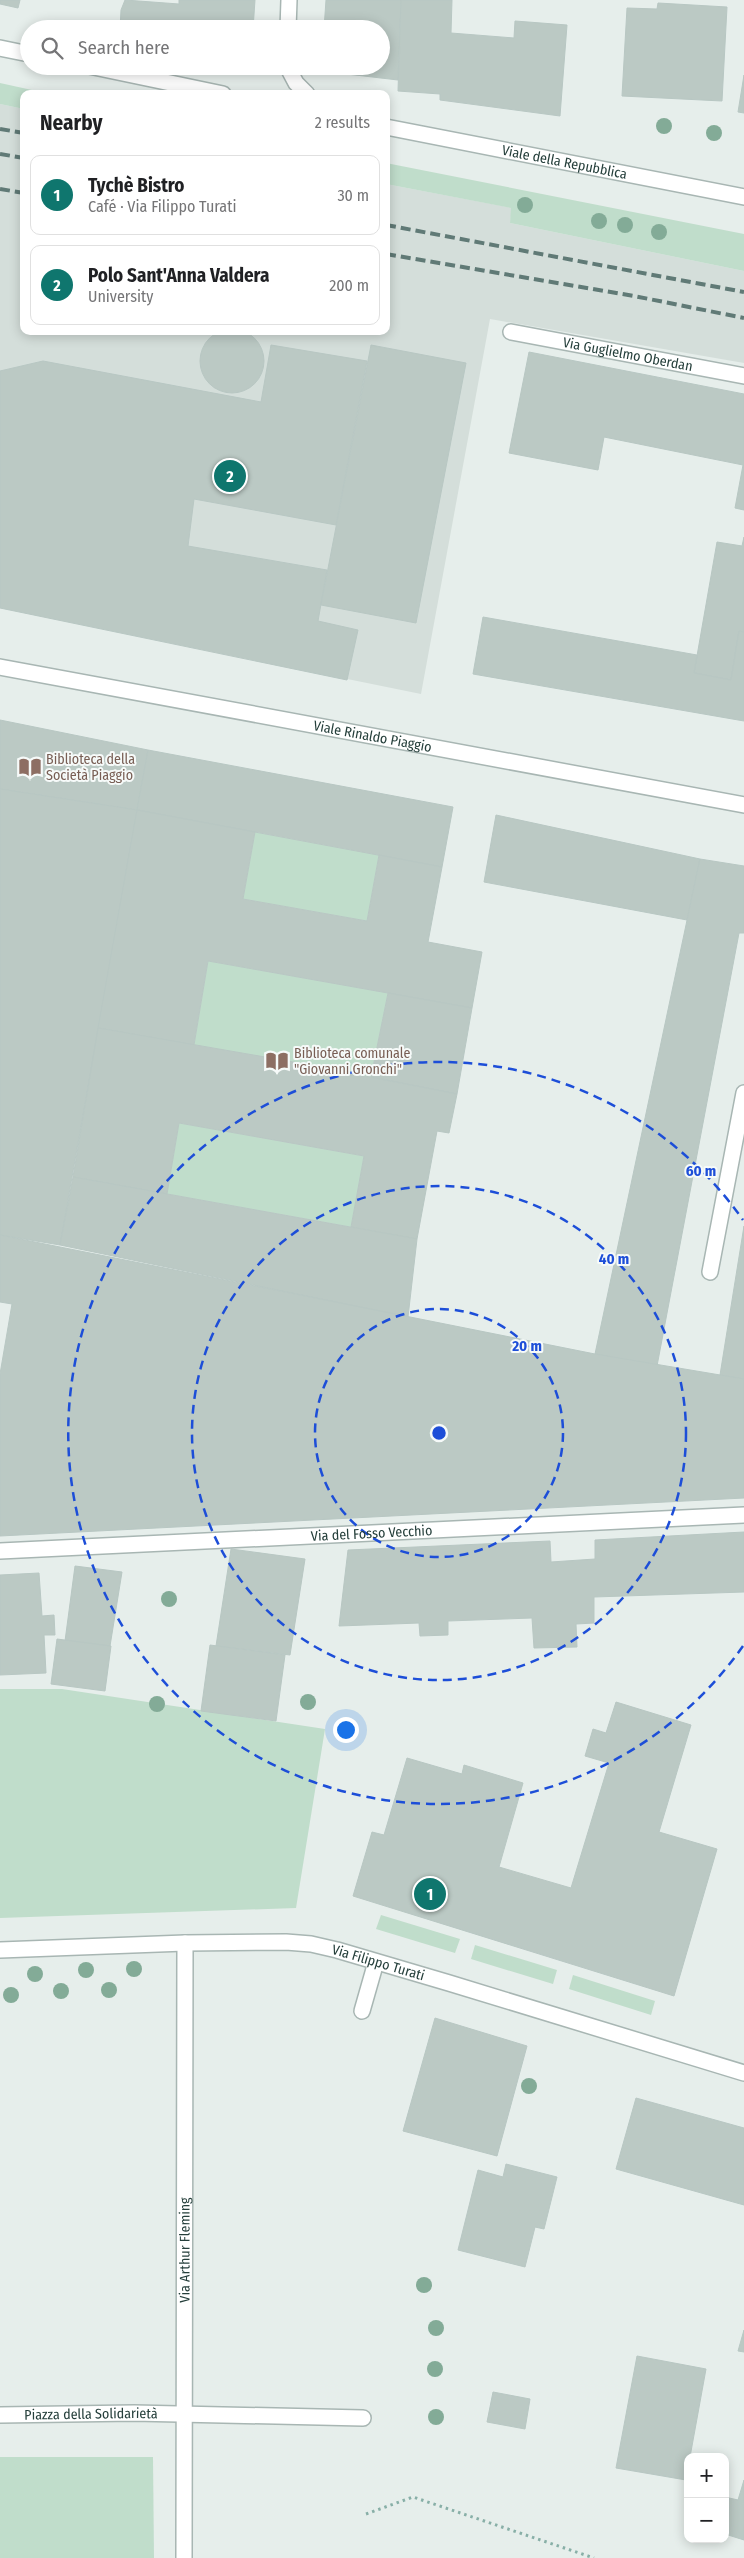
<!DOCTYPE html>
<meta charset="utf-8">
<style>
body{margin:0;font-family:"Fira Sans Condensed",sans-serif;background:#f6f6f6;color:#202124}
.controls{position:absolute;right:15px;bottom:15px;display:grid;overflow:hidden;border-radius:10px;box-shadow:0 2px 12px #0003}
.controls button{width:45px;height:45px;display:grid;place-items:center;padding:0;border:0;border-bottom:1px solid #e0e0e0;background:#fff;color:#202124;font:25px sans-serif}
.you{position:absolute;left:345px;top:1729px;width:18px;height:18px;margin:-12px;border:4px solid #fff;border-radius:50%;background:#1a73e8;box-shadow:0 0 0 8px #1a73e833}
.badge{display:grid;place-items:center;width:32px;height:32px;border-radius:50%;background:#0f766e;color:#fff;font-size:16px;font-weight:700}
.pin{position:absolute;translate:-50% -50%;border:2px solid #fff;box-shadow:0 1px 5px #0006}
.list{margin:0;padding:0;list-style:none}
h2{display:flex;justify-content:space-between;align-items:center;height:65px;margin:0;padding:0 20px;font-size:21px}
h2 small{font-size:16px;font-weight:400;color:#757577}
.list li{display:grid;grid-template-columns:32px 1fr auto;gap:15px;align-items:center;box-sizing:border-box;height:80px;margin:0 10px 10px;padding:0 10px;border:1px solid #e0e0e0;border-radius:10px}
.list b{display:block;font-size:19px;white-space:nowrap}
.list p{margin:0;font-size:16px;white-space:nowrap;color:#757577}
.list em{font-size:16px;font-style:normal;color:#757577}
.icon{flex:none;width:28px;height:28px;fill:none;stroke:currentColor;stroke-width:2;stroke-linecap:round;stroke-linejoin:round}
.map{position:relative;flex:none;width:744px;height:2558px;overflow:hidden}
.search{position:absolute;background:#fff;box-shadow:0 2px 12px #0003;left:20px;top:20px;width:370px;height:55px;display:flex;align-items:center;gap:12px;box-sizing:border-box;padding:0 18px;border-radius:28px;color:#757577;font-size:19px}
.panel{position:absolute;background:#fff;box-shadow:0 2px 12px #0003;left:20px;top:90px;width:370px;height:245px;border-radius:10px}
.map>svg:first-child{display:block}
.built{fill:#d4deda}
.green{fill:#c0ddcb}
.building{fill:#bbc9c4;stroke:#b8c7c3}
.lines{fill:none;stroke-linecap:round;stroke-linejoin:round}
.minor-casing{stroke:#a8b6b3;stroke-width:18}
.path{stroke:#88afa7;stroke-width:3;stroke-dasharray:2.5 4;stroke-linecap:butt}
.minor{stroke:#fff;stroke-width:15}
.rail{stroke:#607a76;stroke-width:4;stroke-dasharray:10 5;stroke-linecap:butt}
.tree{fill:#83ab97}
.ring{fill:none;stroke:#1d4ed8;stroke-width:2.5;stroke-dasharray:9 6}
.labels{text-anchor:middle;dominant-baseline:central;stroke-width:4;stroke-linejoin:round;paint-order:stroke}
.street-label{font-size:14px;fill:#253f3b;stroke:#f6faf9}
.education-label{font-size:14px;fill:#785e54;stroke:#f6faf9;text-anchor:start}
.centre{fill:#1d4ed8;stroke:#f6faf9;stroke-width:2.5}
.ring-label{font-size:15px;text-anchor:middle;font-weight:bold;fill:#1d4ed8;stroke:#f6faf9;stroke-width:4;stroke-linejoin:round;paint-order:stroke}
</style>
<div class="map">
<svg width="744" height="2558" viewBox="0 0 744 2558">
<rect width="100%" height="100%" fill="#e6eeeb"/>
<!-- built -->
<polygon class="built" points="0,104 24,109 24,331 386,331 386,184 512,208 510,223 744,271 744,363 490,319 421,694 0,608"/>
<!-- green -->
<g class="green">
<polygon points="0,83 50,94 24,94 24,109 0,104"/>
<polygon points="386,163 744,234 744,271 510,223 511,208 386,184"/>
<polygon points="255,832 379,855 367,921 243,899"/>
<polygon points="208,961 388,993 371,1077 194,1045"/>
<polygon points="179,1123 364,1156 351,1227 167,1194"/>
<polygon points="0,1689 62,1689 325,1729 296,1908 0,1918"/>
<polygon points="381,1915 460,1939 455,1953 376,1929"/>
<polygon points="475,1945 557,1970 553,1984 471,1959"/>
<polygon points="573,1975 655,2001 651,2015 569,1989"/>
<polygon points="0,2457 153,2457 154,2558 0,2558"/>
</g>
<!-- building -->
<g class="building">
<polygon points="0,0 20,0 18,8 0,4"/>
<polygon points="125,0 179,4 179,0 255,0 253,29 120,29 121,10"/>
<polygon points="326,0 401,0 398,80 321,71 321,66 381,66 381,29 324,29"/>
<polygon points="401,0 452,0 451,33 514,38 515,21 567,25 560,116 440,100 440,94 398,91"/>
<polygon points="658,3 727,7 722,101 622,96 627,8 657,9"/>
<polygon points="744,75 744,113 738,112"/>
<circle cx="232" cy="361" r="32"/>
<polygon points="271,345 367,361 336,525 194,499 188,546 327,570 318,621 358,630 347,680 0,608 0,371 43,361 261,402"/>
<polygon points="371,345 466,363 416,623 321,605"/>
<polygon points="529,352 744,394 744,510 735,508 743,465 604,437 598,470 509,453"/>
<polygon points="744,537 744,632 739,631 731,680 694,673 717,542 742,546"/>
<polygon points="483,617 697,655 694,673 731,680 739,631 744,632 744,721 473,674"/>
<polygon points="0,720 148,750 137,810 0,789"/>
<polygon points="148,750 453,807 442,867 137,810"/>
<polygon points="0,789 137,810 60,1245 0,1235"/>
<polygon points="137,810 255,832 243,899 367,921 379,855 442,867 428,942 482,952 472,1008 208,961 194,1045 98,1028"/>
<polygon points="496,815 700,859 687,920 484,882"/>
<polygon points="700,859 744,866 744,933 739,933 657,1366 595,1354"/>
<polygon points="388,993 472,1008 457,1094 371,1077"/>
<polygon points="98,1028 288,1061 457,1094 449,1133 437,1131 417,1239 351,1227 364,1156 179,1123 167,1194 73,1177"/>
<polygon points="73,1177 417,1239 408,1317 60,1245"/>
<polygon points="744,1226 744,1379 720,1375"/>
<polygon points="0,1235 595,1354 744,1379 744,1498 0,1536 0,1374 12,1304 0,1302"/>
<polygon points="744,1532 744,1592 594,1597 594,1623 576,1624 577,1647 534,1648 532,1618 448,1621 448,1635 420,1636 419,1623 339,1626 348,1550 550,1541 551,1562 595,1559 595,1540"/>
<polygon points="231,1549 305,1559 290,1655 216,1646"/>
<polygon points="75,1566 122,1572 110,1646 65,1641"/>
<polygon points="39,1573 42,1616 54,1615 55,1635 44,1635 46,1673 0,1675 0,1575"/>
<polygon points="57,1639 111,1646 105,1691 51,1684"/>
<polygon points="210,1645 285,1655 276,1721 201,1711"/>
<polygon points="616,1702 691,1725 659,1832 717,1849 674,1996 353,1896 372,1832 384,1835 407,1758 462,1774 464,1765 523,1783 499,1867 571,1888 609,1763 585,1756 593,1729 606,1733"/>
<polygon points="435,2018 527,2046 497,2156 403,2131"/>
<polygon points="636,2098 744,2128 744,2205 616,2169"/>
<polygon points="506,2164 557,2177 544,2229 535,2227 525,2267 458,2250 478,2170 503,2177"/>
<polygon points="744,2330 744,2352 738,2351"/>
<polygon points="637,2356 706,2369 690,2457 688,2457 686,2480 616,2468"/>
<polygon points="493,2392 530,2399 525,2429 487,2422"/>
<polygon points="744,2480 744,2540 725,2534 725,2497 738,2500"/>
</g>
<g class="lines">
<defs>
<g id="minor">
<polyline points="288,29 289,0"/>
<polyline points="0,48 29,54"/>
<polyline points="89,66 223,94"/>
<polyline points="287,66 296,83 307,94"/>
<path id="s1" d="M 386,127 L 744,197"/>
<path id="s2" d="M 511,332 L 744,376"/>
<path id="s3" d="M 0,667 L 744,805"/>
<polyline points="710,1272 744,1093"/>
<path id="s4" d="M 0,1551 L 744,1515"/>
<path id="s5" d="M 0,1950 L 185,1943 L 286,1942 L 311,1944 L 337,1950 L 449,1983 L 744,2073"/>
<polyline points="362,2011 376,1962"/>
<path id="s6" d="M 0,2415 L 134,2413 L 363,2418"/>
<path id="s7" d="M 184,2558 L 185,1943"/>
</g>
</defs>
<!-- minor casing -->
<use href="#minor" class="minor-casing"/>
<!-- path -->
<polyline class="path" points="366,2514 413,2497 594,2558"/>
<!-- minor -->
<use href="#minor" class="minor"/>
<!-- rail -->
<g class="rail">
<polyline points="0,129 24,133"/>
<polyline points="0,154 24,158"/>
<polyline points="0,189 24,193"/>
<polyline points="386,225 744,292"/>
<polyline points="386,254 634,296 744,318"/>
</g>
</g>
<!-- trees -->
<g class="tree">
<circle cx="664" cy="126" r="8"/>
<circle cx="714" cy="133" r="8"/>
<circle cx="525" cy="205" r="8"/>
<circle cx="599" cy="221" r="8"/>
<circle cx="625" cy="225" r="8"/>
<circle cx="659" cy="232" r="8"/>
<circle cx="169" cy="1599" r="8"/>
<circle cx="308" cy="1702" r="8"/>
<circle cx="157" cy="1704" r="8"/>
<circle cx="134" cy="1969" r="8"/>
<circle cx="86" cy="1970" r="8"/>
<circle cx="35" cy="1974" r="8"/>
<circle cx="109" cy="1990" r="8"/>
<circle cx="61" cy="1991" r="8"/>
<circle cx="11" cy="1995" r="8"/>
<circle cx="529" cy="2086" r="8"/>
<circle cx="424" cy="2285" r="8"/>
<circle cx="436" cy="2328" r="8"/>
<circle cx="435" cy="2369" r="8"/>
<circle cx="436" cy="2417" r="8"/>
</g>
<!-- distance rings -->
<g class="ring">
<circle cx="439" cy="1433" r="124"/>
<circle cx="439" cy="1433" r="247"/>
<path d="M743 1646A371 371 0 1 1 743 1220"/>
</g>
<!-- icons -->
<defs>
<symbol id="library-bare" viewBox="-9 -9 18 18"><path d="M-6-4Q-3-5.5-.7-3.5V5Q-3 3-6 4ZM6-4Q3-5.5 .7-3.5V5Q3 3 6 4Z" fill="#8d6e63" stroke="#f6faf9" stroke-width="2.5" paint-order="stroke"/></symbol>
</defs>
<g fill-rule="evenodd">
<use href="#library-bare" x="14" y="751" width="32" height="32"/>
<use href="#library-bare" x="261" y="1045" width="32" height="32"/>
</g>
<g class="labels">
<!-- street labels -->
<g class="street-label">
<text stroke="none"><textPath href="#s1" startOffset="182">Viale della Repubblica</textPath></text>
<text stroke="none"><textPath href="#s2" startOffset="119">Via Guglielmo Oberdan</textPath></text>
<text stroke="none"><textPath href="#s3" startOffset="379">Viale Rinaldo Piaggio</textPath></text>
<text stroke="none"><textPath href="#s4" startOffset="372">Via del Fosso Vecchio</textPath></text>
<text stroke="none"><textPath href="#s5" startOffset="381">Via Filippo Turati</textPath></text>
<text stroke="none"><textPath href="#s7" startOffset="308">Via Arthur Fleming</textPath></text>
<text stroke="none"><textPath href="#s6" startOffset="91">Piazza della Solidarietà</textPath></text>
</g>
<!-- education labels -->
<g class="education-label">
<text x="46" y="759">Biblioteca della<tspan x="46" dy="16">Società Piaggio</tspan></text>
<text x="294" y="1053">Biblioteca comunale<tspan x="294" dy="16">"Giovanni Gronchi"</tspan></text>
</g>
</g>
<circle cx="439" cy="1433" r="8" class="centre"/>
<g class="ring-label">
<text x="701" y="1176">60 m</text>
<text x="614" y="1264">40 m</text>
<text x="527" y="1351">20 m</text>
</g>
</svg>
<div class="controls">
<button>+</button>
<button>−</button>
</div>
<div class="you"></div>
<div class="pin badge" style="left:430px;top:1894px">1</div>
<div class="pin badge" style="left:230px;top:476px">2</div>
<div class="search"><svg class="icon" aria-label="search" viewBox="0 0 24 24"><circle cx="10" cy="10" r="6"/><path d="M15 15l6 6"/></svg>Search here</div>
<section class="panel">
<h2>Nearby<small>2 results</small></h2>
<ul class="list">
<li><span class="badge">1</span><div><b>Tychè Bistro</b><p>Café · Via Filippo Turati</p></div><em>30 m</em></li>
<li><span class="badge">2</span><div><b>Polo Sant'Anna Valdera</b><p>University</p></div><em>200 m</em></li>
</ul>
</section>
</div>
